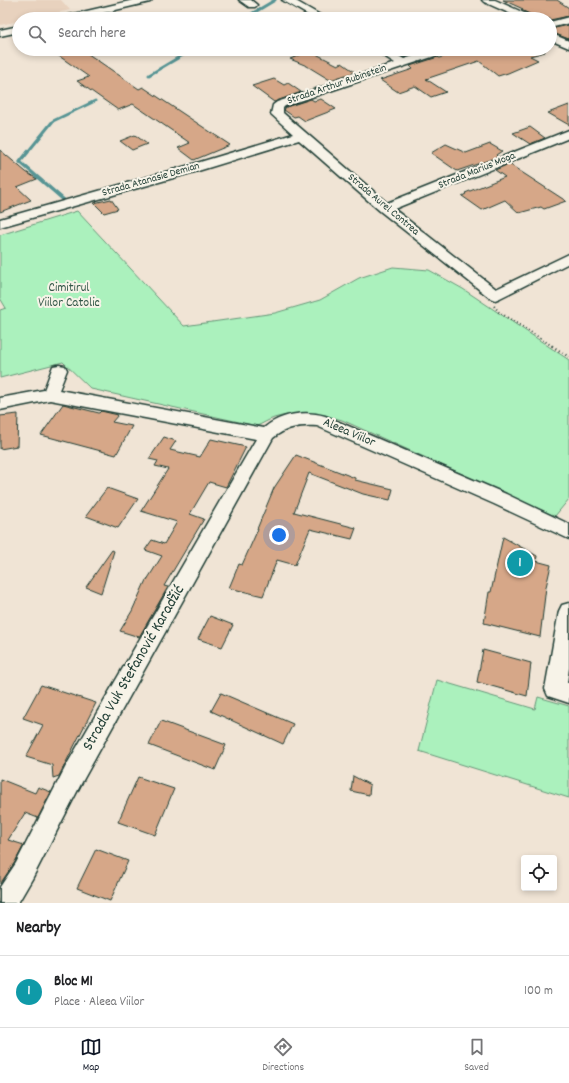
<!DOCTYPE html>
<meta charset="utf-8">
<style>
body{margin:0;font-family:Dekko,sans-serif;background:#f6f6f6;color:#202124}
.controls{position:absolute;right:12px;bottom:12px;display:grid;overflow:hidden;border-radius:4px;box-shadow:0 2px 6px #0003}
.controls button{width:36px;height:36px;display:grid;place-items:center;padding:0;border:0;border-bottom:1px solid #e0e0e0;background:#fff;color:#202124;font:20px sans-serif}
.you{position:absolute;left:279px;top:535px;width:14px;height:14px;margin:-10px;border:3px solid #fff;border-radius:50%;background:#1a73e8;box-shadow:0 0 0 6px #1a73e833}
.badge{display:grid;place-items:center;width:26px;height:26px;border-radius:50%;background:#111827;color:#fff;font-size:13px;font-weight:700}
.pin{position:absolute;translate:-50% -50%;border:2px solid #fff;box-shadow:0 1px 4px #0006}
.list{margin:0;padding:0;list-style:none}
h2{display:flex;justify-content:space-between;align-items:center;height:52px;margin:0;padding:0 16px;font-size:17px}
h2 small{font-size:13px;font-weight:400;color:#757577}
.list li{display:grid;grid-template-columns:26px 1fr auto;gap:12px;align-items:center;box-sizing:border-box;height:72px;padding:0 16px;border-top:1px solid #e0e0e0}
.list b{display:block;font-size:15px;white-space:nowrap}
.list p{margin:0;font-size:13px;white-space:nowrap;color:#757577}
.list em{font-size:13px;font-style:normal;color:#757577}
.icon{flex:none;width:22px;height:22px;fill:none;stroke:currentColor;stroke-width:2;stroke-linecap:round;stroke-linejoin:round}
.map{position:relative;flex:none;width:569px;height:903px;overflow:hidden}
.search{position:absolute;background:#fff;box-shadow:0 2px 6px #0003;left:12px;right:12px;top:12px;height:44px;display:flex;align-items:center;gap:10px;box-sizing:border-box;padding:0 14px;border-radius:22px;color:#757577;font-size:15px}
.sheet{height:124px;background:#fff}
nav{display:flex;justify-content:space-around;align-items:center;box-sizing:border-box;height:56px;border-top:1px solid #e0e0e0;background:#fff;font-size:11px;color:#757577}
nav a{display:grid;justify-items:center;gap:2px}
nav .on{color:#111827}
.map>svg:first-child{display:block}
.built{fill:#e8d2be}
.green{fill:#abf1bd;stroke:#659778}
.lines{fill:none;stroke-linecap:round;stroke-linejoin:round}
.stream-far1{stroke:#579494;stroke-width:3}
.stream{stroke:#579494;stroke-width:3.5}
.building{fill:#d6a788;stroke:#1f3d34}
.minor-casing{stroke:#1f3d34;stroke-width:3}
.path-far1{stroke:#1f3d34;stroke-width:2;stroke-dasharray:1 2.5;stroke-linecap:butt}
.path{stroke:#1f3d34;stroke-width:2.5;stroke-dasharray:1 3;stroke-linecap:butt}
.minor{fill:#f7f3e8;fill-rule:evenodd}
.labels{text-anchor:middle;dominant-baseline:central;stroke-width:4;stroke-linejoin:round;paint-order:stroke}
.far-street-label{font-size:11px;fill:#1f3d34;stroke:#f7f3e8}
.park-label{font-size:13px;fill:#345849;stroke:#f7f3e8}
.street-label{font-size:13px;fill:#1f3d34;stroke:#f7f3e8}
.near-street-label{font-size:16px;fill:#1f3d34;stroke:#f7f3e8}
</style>
<div class="map">
<svg width="569" height="903" viewBox="0 0 569 903">
<rect width="100%" height="100%" fill="#f0e4d5"/>
<filter id="ink" filterUnits="userSpaceOnUse"><feTurbulence type="fractalNoise" baseFrequency=".025" numOctaves="2"/><feDisplacementMap in="SourceGraphic" scale="8" xChannelSelector="R" yChannelSelector="G"/><feConvolveMatrix kernelMatrix="1 2 1 2 8 2 1 2 1" color-interpolation-filters="sRGB"/></filter>
<g filter="url(#ink)">
<!-- built -->
<polygon class="built" points="0,0 61,0 70,10 27,19 19,19 19,21 0,25"/>
<!-- green -->
<g class="green">
<path d="M 77,211 L 184,326 L 275,313 L 320,300 L 359,278 L 393,267 L 429,270 L 463,289 L 569,360 L 569,499 L 555,516 L 342,420 C 319,413 297,411 274,418 C 268,420 262,424 257,426 L 91,389 L 63,362 L 0,378 L 0,310 L 6,308 L 0,298 L 0,235 Z"/>
<polygon points="437,680 535,709 538,697 569,706 569,798 419,751"/>
</g>
<g class="lines">
<!-- stream-far1 -->
<g class="stream-far1">
<polyline points="243,19 275,0"/>
<polyline points="149,75 193,49"/>
<polyline points="27,153 53,121 95,101"/>
</g>
<!-- stream -->
<polyline class="stream" points="28,152 20,162 65,201"/>
</g>
<!-- building -->
<g class="building">
<polygon points="503,0 557,0 569,8 569,16 550,20 550,19 536,19 534,16 521,10 523,9"/>
<polygon points="569,25 569,39 550,32 550,29"/>
<polygon points="49,49 81,49 139,89 143,87 230,145 194,160 178,148 190,143 133,104 118,110 77,81 89,77"/>
<polygon points="390,49 429,49 429,50 404,57"/>
<polygon points="464,49 544,49 545,52 530,56 538,60 508,73 498,76 479,61 426,79 446,92 431,97 415,86 398,92 380,80 413,69 410,66 438,57 439,58 466,50"/>
<polygon points="310,51 338,65 342,63 355,72 330,80 307,66 290,59"/>
<polygon points="274,79 284,85 288,83 301,92 274,102 252,86"/>
<polygon points="311,99 314,101 321,99 336,109 305,121 298,116 294,117 284,110 286,107"/>
<polygon points="569,105 569,125 548,113"/>
<polygon points="530,127 545,138 530,144 513,133"/>
<polygon points="135,135 147,144 132,150 120,141"/>
<polygon points="446,144 466,153 490,144 502,151 496,155 498,157 457,171 431,153"/>
<polygon points="0,150 26,172 37,179 17,187 31,200 0,212"/>
<polygon points="509,164 566,201 544,209 541,207 519,213 505,200 482,210 462,196 466,194 465,193 505,177 495,170"/>
<polygon points="111,199 118,209 104,213 94,203"/>
<polygon points="63,404 99,413 101,411 118,415 112,422 132,426 116,455 41,435"/>
<polygon points="18,414 17,446 0,449 0,416"/>
<polygon points="164,437 176,441 170,450 200,457 211,439 246,447 226,487 209,482 190,514 204,519 164,586 168,587 139,637 120,631 132,611 146,580 147,580 162,556 145,550 152,540 164,544 177,522 141,511 168,469 155,466 158,461 149,459"/>
<polygon points="296,455 355,478 355,480 393,489 390,500 363,494 309,473 294,512 356,528 352,539 310,529 295,565 277,560 263,596 229,588 239,564 242,565 258,529 257,529 274,488"/>
<polygon points="107,488 138,499 118,528 86,516"/>
<polygon points="503,537 537,556 536,561 551,565 546,587 540,637 484,623 489,592 491,592"/>
<polygon points="112,550 114,551 101,593 86,587"/>
<polygon points="210,616 233,625 222,647 198,639"/>
<polygon points="483,650 531,663 527,696 477,682"/>
<polygon points="41,685 96,703 59,776 53,778 52,765 26,757 43,725 23,718"/>
<polygon points="221,693 293,724 283,744 211,711"/>
<polygon points="161,721 226,745 215,770 149,745"/>
<polygon points="353,776 370,785 369,795 351,791"/>
<polygon points="138,777 174,789 155,835 118,822"/>
<polygon points="0,779 35,793 38,787 51,792 38,818 25,813 8,840 24,845 15,862 0,884"/>
<polygon points="96,849 128,861 110,901 77,888"/>
</g>
<g class="lines">
<defs>
<g id="minor">
<polygon points="134,0 152,0 150,2 77,19 59,19 61,17"/>
<polygon points="239,0 251,0 257,5 255,7 249,7"/>
<polygon points="282,0 294,0 327,19 315,19"/>
<polygon points="482,0 495,0 533,17 535,19 522,19 484,2"/>
<polygon points="569,17 569,23 550,28 550,22"/>
<polygon points="19,26 19,32 0,36 0,30"/>
<polygon points="550,33 569,41 569,48 550,40"/>
<polygon points="373,49 386,49 404,59 436,49 451,49 450,51 285,106 283,108 283,113 387,203 569,130 569,138 394,209 496,289 569,254 569,263 500,298 495,300 490,298 380,211 299,140 198,171 0,227 0,219 190,165 293,134 271,114 273,105 277,102 395,63"/>
<path d="M 59,365 L 65,366 L 67,370 L 59,390 L 264,428 C 280,414 305,410 325,416 L 506,494 L 569,524 L 569,539 L 494,504 L 317,426 C 299,425 287,427 273,438 L 82,782 L 32,879 L 18,903 L 0,903 L 0,887 L 16,863 L 66,766 L 256,439 L 50,400 L 0,410 L 0,398 L 44,390 L 53,366 Z"/>
<polygon points="569,603 569,668 567,683 569,683 569,703 548,696 545,689 559,611 562,605"/>
</g>
</defs>
<!-- minor casing -->
<use href="#minor" class="minor-casing"/>
<!-- path-far1 -->
<polyline class="path-far1" points="494,306 499,312 554,347"/>
<!-- path -->
<polyline class="path" points="552,346 569,357"/>
<!-- minor -->
<use href="#minor" class="minor"/>
</g>
</g>
<g class="labels">
<!-- far-street labels -->
<g class="far-street-label">
<text transform="translate(337 85) rotate(-19)">Strada Arthur Rubinstein</text>
<text transform="translate(477 171) rotate(-22)">Strada Marius Moga</text>
<text transform="translate(151 180) rotate(-16)">Strada Atanasie Demian</text>
<text transform="translate(383 205) rotate(40)">Strada Aurel Contrea</text>
</g>
<!-- park labels -->
<g class="park-label">
<text x="69" y="288">Cimitirul<tspan x="69" dy="15">Viilor Catolic</tspan></text>
</g>
<!-- street labels -->
<g class="street-label">
<text transform="translate(349 433) rotate(23)">Aleea Viilor</text>
</g>
<!-- near-street labels -->
<g class="near-street-label">
<text transform="translate(134 668) rotate(-60)">Strada Vuk Stefanović Karadžić</text>
</g>
</g>
</svg>
<div class="controls">
<button><svg class="icon" aria-label="locate" viewBox="0 0 24 24"><circle cx="12" cy="12" r="6"/><path d="M12 2v4M12 18v4M2 12h4M18 12h4"/></svg></button>
</div>
<div class="you"></div>
<div class="pin badge" style="left:520px;top:563px;background:#0f9aa8">1</div>
<div class="search"><svg class="icon" aria-label="search" viewBox="0 0 24 24"><circle cx="10" cy="10" r="6"/><path d="M15 15l6 6"/></svg>Search here</div>
</div>
<section class="sheet">
<h2>Nearby<small></small></h2>
<ul class="list">
<li><span class="badge" style="background:#0f9aa8">1</span><div><b>Bloc M1</b><p>Place · Aleea Viilor</p></div><em>100 m</em></li>
</ul>
</section>
<nav>
<a class="on"><svg class="icon" aria-label="map" viewBox="0 0 24 24"><path d="M3 6l6-2 6 2 6-2v14l-6 2-6-2-6 2zM9 4v14M15 6v14"/></svg>Map</a>
<a><svg class="icon" aria-label="directions" viewBox="0 0 24 24"><path d="M12 3l9 9-9 9-9-9zM9 14v-3h6M13 9l2 2-2 2"/></svg>Directions</a>
<a><svg class="icon" aria-label="saved" viewBox="0 0 24 24"><path d="M7 4h10v16l-5-4-5 4z"/></svg>Saved</a>
</nav>
